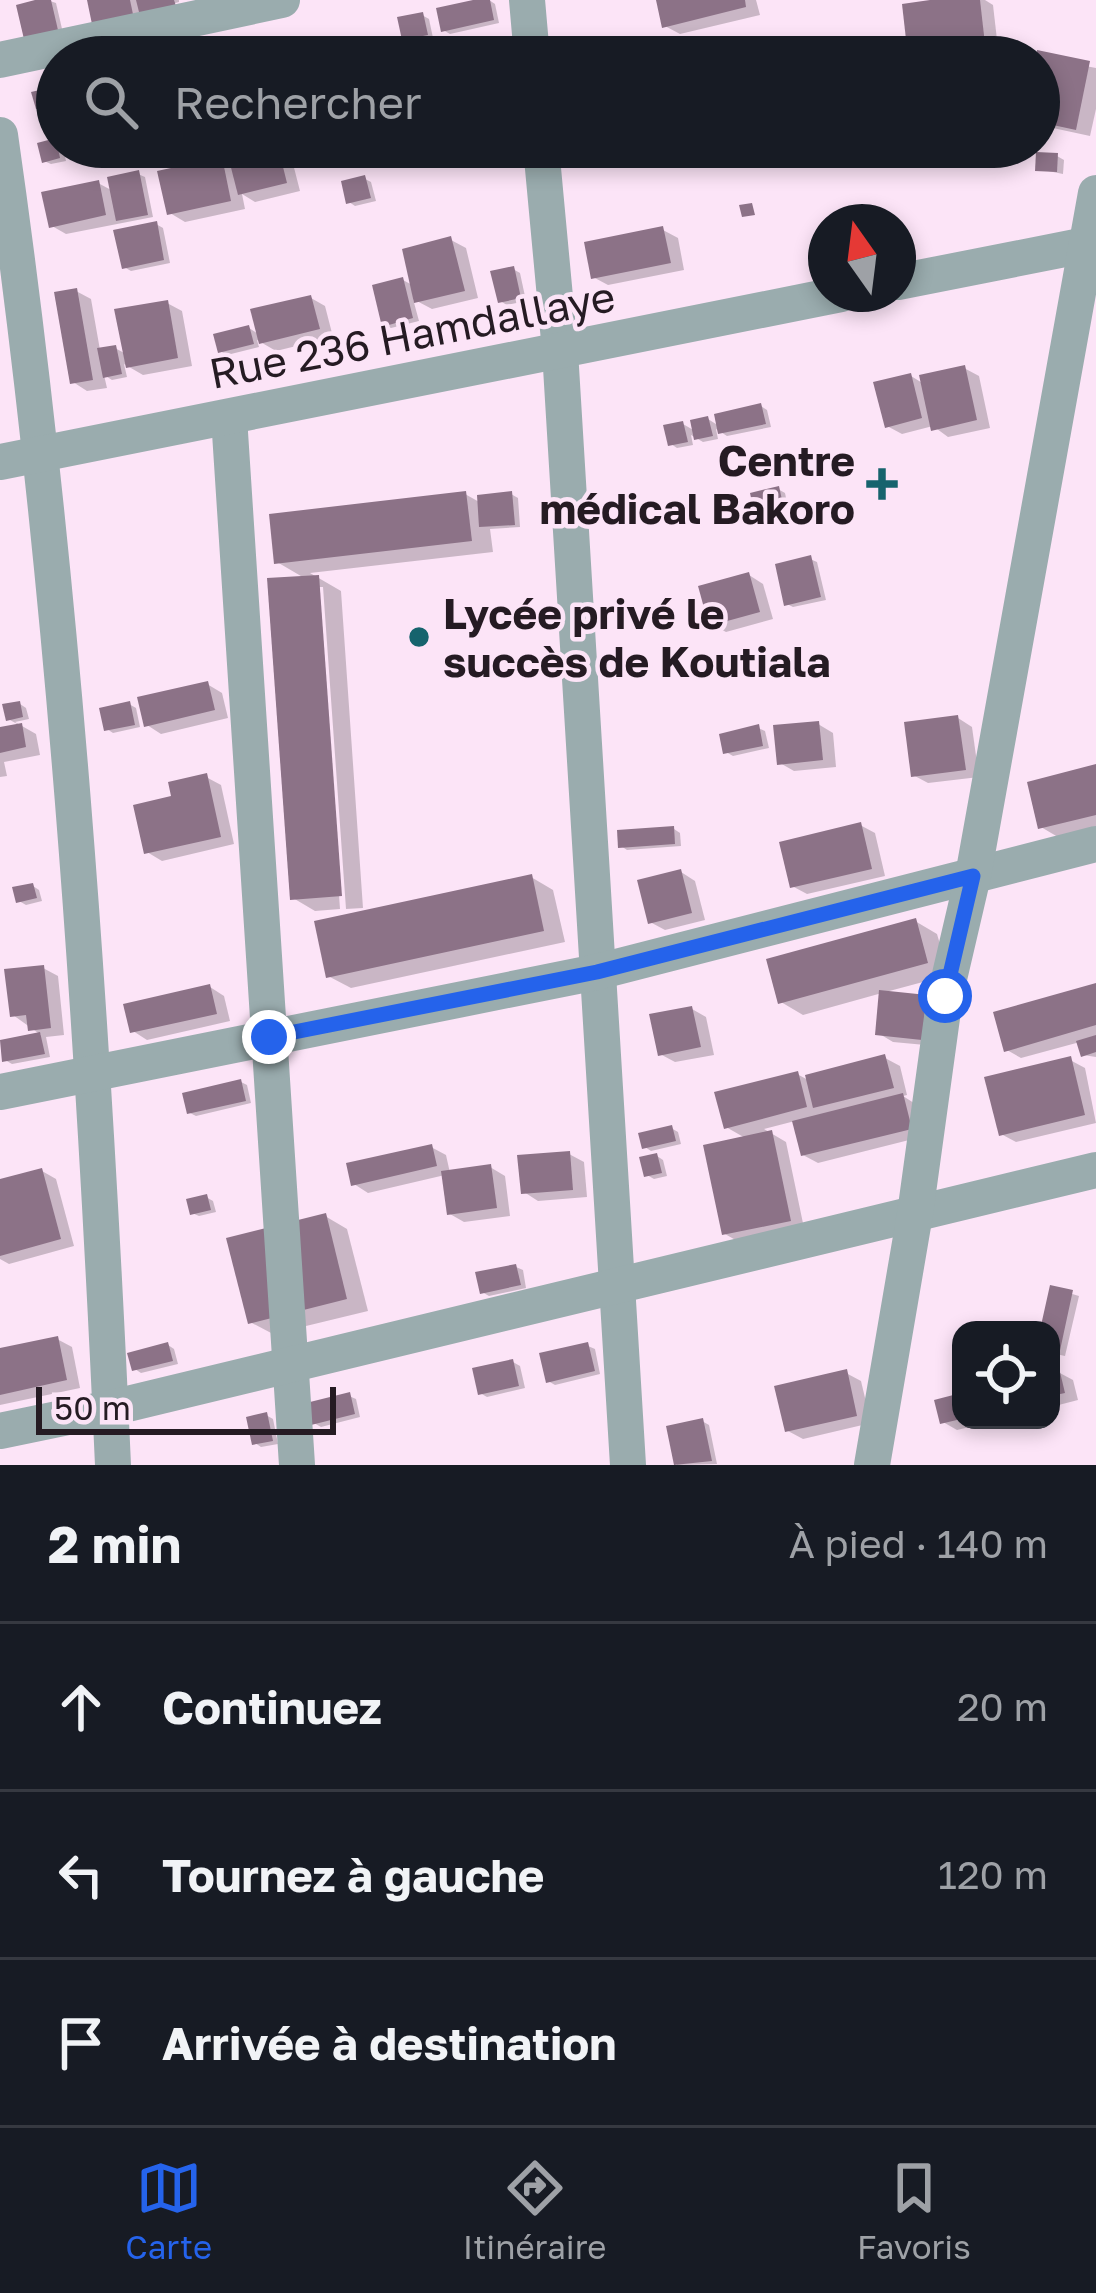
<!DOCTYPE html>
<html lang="fr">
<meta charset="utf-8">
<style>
body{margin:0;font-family:"Golos Text",sans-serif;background:#242831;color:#f1f3f6}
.controls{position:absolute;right:36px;bottom:36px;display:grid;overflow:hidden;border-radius:24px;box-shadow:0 6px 18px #0003}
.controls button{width:108px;height:108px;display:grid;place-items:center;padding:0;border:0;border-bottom:3px solid #363941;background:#171b24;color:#f1f3f6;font:60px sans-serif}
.compass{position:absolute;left:808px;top:204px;width:108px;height:108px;border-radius:50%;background:#171b24;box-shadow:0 6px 18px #0003;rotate:346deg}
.scale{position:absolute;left:36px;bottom:30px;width:300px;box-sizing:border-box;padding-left:12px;border:6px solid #251b23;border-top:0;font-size:33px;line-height:42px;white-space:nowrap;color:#251b23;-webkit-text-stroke:9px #fce4f7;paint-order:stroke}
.stop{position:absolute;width:36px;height:36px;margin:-27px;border:9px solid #2563eb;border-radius:50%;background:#fff}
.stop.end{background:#2563eb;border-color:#fff;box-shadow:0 3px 12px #0008}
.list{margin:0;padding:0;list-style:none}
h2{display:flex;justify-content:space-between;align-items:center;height:156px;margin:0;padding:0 48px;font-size:51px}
h2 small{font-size:39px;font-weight:400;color:#9ea1a6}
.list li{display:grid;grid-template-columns:78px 1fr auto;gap:36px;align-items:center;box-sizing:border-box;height:168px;padding:0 48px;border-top:3px solid #363941}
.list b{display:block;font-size:45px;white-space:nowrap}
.list em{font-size:39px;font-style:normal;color:#9ea1a6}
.icon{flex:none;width:66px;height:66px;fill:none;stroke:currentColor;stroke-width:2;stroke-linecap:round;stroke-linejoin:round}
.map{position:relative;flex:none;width:1096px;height:1465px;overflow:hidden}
.search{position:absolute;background:#171b24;box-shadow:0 6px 18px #0003;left:36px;right:36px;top:36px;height:132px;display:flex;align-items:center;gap:30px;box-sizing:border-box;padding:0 42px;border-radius:66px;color:#9ea1a6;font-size:45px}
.sheet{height:660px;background:#171b24}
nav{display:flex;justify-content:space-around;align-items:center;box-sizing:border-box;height:168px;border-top:3px solid #363941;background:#171b24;font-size:33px;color:#9ea1a6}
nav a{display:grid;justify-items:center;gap:6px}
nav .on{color:#2563eb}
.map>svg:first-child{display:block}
.shadow{fill:#0003}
.building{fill:#8c7287}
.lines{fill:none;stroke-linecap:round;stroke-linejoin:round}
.minor{stroke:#9aacae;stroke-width:36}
.route{stroke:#2563eb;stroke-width:15}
.poi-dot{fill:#16636d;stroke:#fce4f7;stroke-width:4.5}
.labels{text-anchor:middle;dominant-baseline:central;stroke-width:9;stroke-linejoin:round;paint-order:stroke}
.street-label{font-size:42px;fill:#251b23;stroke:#fce4f7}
.poi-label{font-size:42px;font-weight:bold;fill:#251b23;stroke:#fce4f7;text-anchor:end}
</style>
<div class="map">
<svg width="1096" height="1465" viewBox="0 0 1096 1465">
<rect width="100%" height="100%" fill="#fce4f7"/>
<!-- shadow -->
<g class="shadow">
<polygon points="47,0 56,3 66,46 36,53"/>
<polygon points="90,0 179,0 179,2 145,12 146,19"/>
<polygon points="489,0 495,4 499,23 450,34 443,30"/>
<polygon points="659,0 756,0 760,15 680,34 665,26"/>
<polygon points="951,0 985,0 993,5 999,57 911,57 905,7"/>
<polygon points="422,15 429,19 433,38 411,42 405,38"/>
<polygon points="1039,57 1096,68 1096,109 1090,136 1039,125"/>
<polygon points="56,142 57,147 63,147 66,161 51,164 44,161"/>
<polygon points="262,147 282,147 290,152 300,191 255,202 242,194 245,209 185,222 170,213 221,160 234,167"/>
<polygon points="454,147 490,147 493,161 465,168 458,165"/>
<polygon points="1057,156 1064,160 1063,174 1038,169"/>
<polygon points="138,174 145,177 153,217 66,234 52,226 98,183 113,191"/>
<polygon points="365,179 371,182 376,201 355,206 349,202"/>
<polygon points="156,224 163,228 170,263 131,271 124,267"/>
<polygon points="663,230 678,238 684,270 608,285 593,277"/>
<polygon points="451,240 466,248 478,298 432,309 413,299 419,321 391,328 385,325 403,280 414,286"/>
<polygon points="513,269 520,273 526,301 507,305 500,301"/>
<polygon points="76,291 91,299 100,350 115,348 126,354 167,303 182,311 192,366 143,375 124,364 127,377 112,380 104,375 107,388 87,391 73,382"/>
<polygon points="311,298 325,306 333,337 276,351 257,340 259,347 227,355 220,351 249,328 260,335"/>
<polygon points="964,368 979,376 990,428 948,437 933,426 902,434 887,426 911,376 924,384"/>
<polygon points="761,406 767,410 771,427 727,436 716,429 718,439 703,442 691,435 693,445 677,448 671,444 683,424 695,431 708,419 719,426"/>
<polygon points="778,489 785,493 790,517 766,523 759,519"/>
<polygon points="465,494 481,503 511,494 518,498 520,527 490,529 493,552 310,573 341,591 363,908 346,909 323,587 317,587 340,909 315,911 293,898 306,579 277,562"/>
<polygon points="810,559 817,562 826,600 793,607 787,604"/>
<polygon points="749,575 763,584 773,619 726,632 711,624"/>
<polygon points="207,684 222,693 228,718 161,734 147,725"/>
<polygon points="20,704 26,708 29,719 15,722 36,734 40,755 4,762 7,776 0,777 0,730 21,726 8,719"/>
<polygon points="129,704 136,708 140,727 113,733 107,729"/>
<polygon points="958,718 972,727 979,777 928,783 913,775"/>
<polygon points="818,724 833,733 836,767 794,771 780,763"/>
<polygon points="758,728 765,731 769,748 733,756 726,752"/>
<polygon points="1096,768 1096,832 1063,840 1041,827"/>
<polygon points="206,777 221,785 234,844 162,861 147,852 174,798"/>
<polygon points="860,825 875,833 885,876 807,894 792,886"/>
<polygon points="674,829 680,833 681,846 627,850 621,846"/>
<polygon points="681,872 695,881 705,920 665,930 650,922"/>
<polygon points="531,877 553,890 565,942 351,988 328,976"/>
<polygon points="33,886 39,890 42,901 26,905 19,901"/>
<polygon points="915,921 937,934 949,975 882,993 936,1046 893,1042 878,1033 882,993 803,1015 781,1002"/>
<polygon points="43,968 58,976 64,1035 46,1037 50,1057 12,1064 5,1060 2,1043 41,1035 13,1015"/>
<polygon points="1096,986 1096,1057 1083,1055 1080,1042 1021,1058 1007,1050"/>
<polygon points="210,987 224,996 230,1021 147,1040 133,1031"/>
<polygon points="692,1009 706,1017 714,1055 675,1062 660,1054"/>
<polygon points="885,1058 900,1066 907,1095 903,1096 917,1105 925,1136 818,1163 803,1155 795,1121 764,1129 786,1142 804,1228 739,1242 725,1234 747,1139 726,1127 797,1074 810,1081"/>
<polygon points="1070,1060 1085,1068 1096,1123 1016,1142 1001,1134"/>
<polygon points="241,1082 247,1085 251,1103 196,1116 190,1113"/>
<polygon points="671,1128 678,1132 681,1144 651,1151 645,1147"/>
<polygon points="431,1147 446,1155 450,1173 490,1167 505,1176 510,1216 464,1222 450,1214 445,1175 368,1193 354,1184"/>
<polygon points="569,1154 584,1162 587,1197 538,1201 524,1192"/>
<polygon points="657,1156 663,1160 667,1176 654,1179 647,1175"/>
<polygon points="42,1171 56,1179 74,1246 9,1264 0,1259 0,1182"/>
<polygon points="206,1197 213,1201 216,1212 199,1216 192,1213"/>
<polygon points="325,1216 347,1229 368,1311 273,1334 250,1322"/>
<polygon points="516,1267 523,1270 526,1288 489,1296 482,1292"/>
<polygon points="1052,1288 1079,1296 1065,1356 1051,1353 1051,1330 1043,1330"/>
<polygon points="57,1339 72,1347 80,1388 0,1405 0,1351"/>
<polygon points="168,1345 174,1349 178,1364 141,1373 135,1369"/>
<polygon points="588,1346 595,1349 600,1374 555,1385 548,1381"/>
<polygon points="513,1362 520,1366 525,1388 487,1397 480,1393"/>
<polygon points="1058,1372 1073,1380 1078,1400 1051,1407 1051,1373"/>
<polygon points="846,1373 861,1381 871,1423 803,1439 788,1431"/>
<polygon points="349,1396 356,1399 360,1417 321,1427 314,1423"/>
<polygon points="961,1396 961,1420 999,1420 957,1430 943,1422"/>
<polygon points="266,1415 273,1419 278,1444 261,1447 255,1443"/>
<polygon points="702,1421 709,1425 717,1464 677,1465 669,1428"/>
</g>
<!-- building -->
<g class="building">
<polygon points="35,0 51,0 61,43 27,52 16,5"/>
<polygon points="87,0 130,0 134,19 93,29"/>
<polygon points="136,0 174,0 176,6 140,16"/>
<polygon points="473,0 490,0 494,20 441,32 436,8"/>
<polygon points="656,0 745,0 746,7 662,28"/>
<polygon points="930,0 980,0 986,53 908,57 902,4"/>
<polygon points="423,12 428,35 402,40 397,17"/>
<polygon points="879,36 883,57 840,57 837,43"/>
<polygon points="1037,50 1090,61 1076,130 1039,122"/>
<polygon points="57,86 57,104 36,109 31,92"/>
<polygon points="56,138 60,158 42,163 37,143"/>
<polygon points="249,147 278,147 287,183 238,195 227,152"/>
<polygon points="451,147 485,147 488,158 455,166"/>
<polygon points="1036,152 1058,153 1057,172 1035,171"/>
<polygon points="222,157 231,201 167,215 157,171"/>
<polygon points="139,170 148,215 116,221 107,177"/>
<polygon points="365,175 371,198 346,204 341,181"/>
<polygon points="99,180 106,215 49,228 41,192"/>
<polygon points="752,203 755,215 742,217 739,205"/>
<polygon points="157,221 164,260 122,269 113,230"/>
<polygon points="663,226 671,263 591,279 584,242"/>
<polygon points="451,236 465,291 414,303 402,249"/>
<polygon points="514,266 521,298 498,303 490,271"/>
<polygon points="403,277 413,318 382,327 372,285"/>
<polygon points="77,288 93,380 70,384 54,292"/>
<polygon points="311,295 320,329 259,344 250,309"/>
<polygon points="168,300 178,358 126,368 114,309"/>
<polygon points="249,325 254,344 218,353 213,334"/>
<polygon points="116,345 122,374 103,378 97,348"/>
<polygon points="965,365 977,420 931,431 919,375"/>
<polygon points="911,373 922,418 885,428 873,382"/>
<polygon points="761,403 766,424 718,434 714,414"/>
<polygon points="708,416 713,436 694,440 690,420"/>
<polygon points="683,421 688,442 668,446 663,425"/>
<polygon points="779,486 785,514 756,521 750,493"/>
<polygon points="466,491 472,541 274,564 269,514"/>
<polygon points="512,491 515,525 479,527 477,495"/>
<polygon points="811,555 821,597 784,606 775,564"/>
<polygon points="749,572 760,612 709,626 698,586"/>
<polygon points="319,575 342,896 290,900 267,578"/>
<polygon points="208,681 215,710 144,727 137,697"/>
<polygon points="20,701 23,717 6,721 2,704"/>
<polygon points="130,701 135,725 104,731 99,708"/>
<polygon points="958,715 966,770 911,777 904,722"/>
<polygon points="819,721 823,760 777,765 773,725"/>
<polygon points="22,723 26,747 0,753 0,727"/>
<polygon points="759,724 763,746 723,754 719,734"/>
<polygon points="1096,764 1096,815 1038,829 1027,782"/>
<polygon points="207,773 221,837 144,854 133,805 171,796 168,782"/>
<polygon points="861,822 872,869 790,888 779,842"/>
<polygon points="674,826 675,844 618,848 617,830"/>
<polygon points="681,869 692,913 648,924 637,880"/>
<polygon points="532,874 544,931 326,978 314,921"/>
<polygon points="33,883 37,898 16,903 12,887"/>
<polygon points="916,918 928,963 778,1004 766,959"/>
<polygon points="44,965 51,1028 28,1031 26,1015 10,1017 4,969"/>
<polygon points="1096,983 1096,1025 1004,1052 993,1012"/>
<polygon points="210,984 217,1014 130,1033 123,1004"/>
<polygon points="879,990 927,995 922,1040 875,1035"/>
<polygon points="692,1006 701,1047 658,1056 649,1014"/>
<polygon points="40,1032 45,1054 2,1062 0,1040"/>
<polygon points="1096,1035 1096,1052 1081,1057 1076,1041"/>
<polygon points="885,1054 894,1088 813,1108 805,1075"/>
<polygon points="1071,1056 1085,1115 999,1136 984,1077"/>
<polygon points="798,1071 807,1107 724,1129 714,1092"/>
<polygon points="241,1079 246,1101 187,1114 182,1093"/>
<polygon points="903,1093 912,1129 801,1156 792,1121"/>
<polygon points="672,1125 676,1141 642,1149 638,1133"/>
<polygon points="772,1130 791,1221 722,1235 703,1145"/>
<polygon points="432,1144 437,1166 351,1186 346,1163"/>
<polygon points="570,1151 573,1190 521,1194 517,1155"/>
<polygon points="657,1153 662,1173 644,1177 639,1157"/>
<polygon points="491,1164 497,1208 447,1215 441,1171"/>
<polygon points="42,1168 61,1239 0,1256 0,1179"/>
<polygon points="207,1194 211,1210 190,1215 186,1199"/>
<polygon points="326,1213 347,1299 248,1324 226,1238"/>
<polygon points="516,1264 521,1285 480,1294 475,1272"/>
<polygon points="1050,1285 1073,1290 1059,1355 1051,1353 1051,1330 1040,1330"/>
<polygon points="58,1336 67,1380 0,1395 0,1348"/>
<polygon points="168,1342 173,1361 132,1371 127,1353"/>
<polygon points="588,1342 595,1371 546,1383 539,1353"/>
<polygon points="513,1359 519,1386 478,1395 472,1368"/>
<polygon points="1059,1368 1065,1393 1051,1396 1051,1370"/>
<polygon points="847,1369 857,1416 785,1432 774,1386"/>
<polygon points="350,1392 355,1414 311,1425 306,1403"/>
<polygon points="961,1393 961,1419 940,1424 934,1400"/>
<polygon points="267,1412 273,1441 252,1445 246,1417"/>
<polygon points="703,1418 712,1461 674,1465 666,1426"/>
</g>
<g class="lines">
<!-- minor -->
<g class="minor">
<polyline points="527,0 532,57"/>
<polyline points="0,60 282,0"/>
<path d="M 0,135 C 63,575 93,1020 113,1465"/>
<polyline points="541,147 560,351 628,1465"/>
<polyline points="898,282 1096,243"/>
<polyline points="229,417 297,1465"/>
<polyline points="0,462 841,294"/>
<polyline points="0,1092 597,972 1096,844"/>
<polyline points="0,1431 111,1408 1096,1170"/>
<polyline points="872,1465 915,1214 945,996 973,876 1096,193"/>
</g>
</g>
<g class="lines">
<!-- route -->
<polyline class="route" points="269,1037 597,972 973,876 945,996"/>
</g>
<!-- markers -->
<g class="poi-dot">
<path d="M876 466h12v12h12v12h-12v12h-12v-12h-12v-12h12z"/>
<circle cx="419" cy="637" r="12"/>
</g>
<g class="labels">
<!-- street labels -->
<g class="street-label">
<text transform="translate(412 334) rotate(-11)">Rue 236 Hamdallaye</text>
</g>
<!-- poi labels -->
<g class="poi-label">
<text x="855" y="460">Centre<tspan x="855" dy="48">médical Bakoro</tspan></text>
<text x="443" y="613" text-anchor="start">Lycée privé le<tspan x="443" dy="48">succès de Koutiala</tspan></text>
</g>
</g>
</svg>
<div class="controls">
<button><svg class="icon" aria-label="locate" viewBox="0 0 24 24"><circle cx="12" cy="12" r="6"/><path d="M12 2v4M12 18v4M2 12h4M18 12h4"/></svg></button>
</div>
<svg class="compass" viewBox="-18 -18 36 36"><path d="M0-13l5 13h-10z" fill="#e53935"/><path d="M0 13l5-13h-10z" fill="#9ea1a6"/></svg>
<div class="scale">50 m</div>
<div class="stop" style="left:945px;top:996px"></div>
<div class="stop end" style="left:269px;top:1037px"></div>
<div class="search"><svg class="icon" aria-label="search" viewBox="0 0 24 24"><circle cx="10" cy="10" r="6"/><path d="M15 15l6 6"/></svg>Rechercher</div>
</div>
<section class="sheet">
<h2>2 min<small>À pied · 140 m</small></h2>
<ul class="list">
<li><svg class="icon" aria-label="ahead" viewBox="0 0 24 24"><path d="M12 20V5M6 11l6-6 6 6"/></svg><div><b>Continuez</b></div><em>20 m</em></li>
<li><svg class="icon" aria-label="left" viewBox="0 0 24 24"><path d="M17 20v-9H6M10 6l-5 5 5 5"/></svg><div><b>Tournez à gauche</b></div><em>120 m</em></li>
<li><svg class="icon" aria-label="arrive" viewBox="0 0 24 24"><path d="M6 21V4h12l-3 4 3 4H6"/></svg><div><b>Arrivée à destination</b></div></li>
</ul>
</section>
<nav>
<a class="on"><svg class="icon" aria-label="map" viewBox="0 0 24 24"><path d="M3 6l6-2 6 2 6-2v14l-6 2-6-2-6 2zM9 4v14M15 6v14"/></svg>Carte</a>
<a><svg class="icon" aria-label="directions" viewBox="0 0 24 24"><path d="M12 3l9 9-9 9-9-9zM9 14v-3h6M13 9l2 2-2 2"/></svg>Itinéraire</a>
<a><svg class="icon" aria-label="saved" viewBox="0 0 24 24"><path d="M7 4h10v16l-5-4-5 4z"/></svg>Favoris</a>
</nav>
